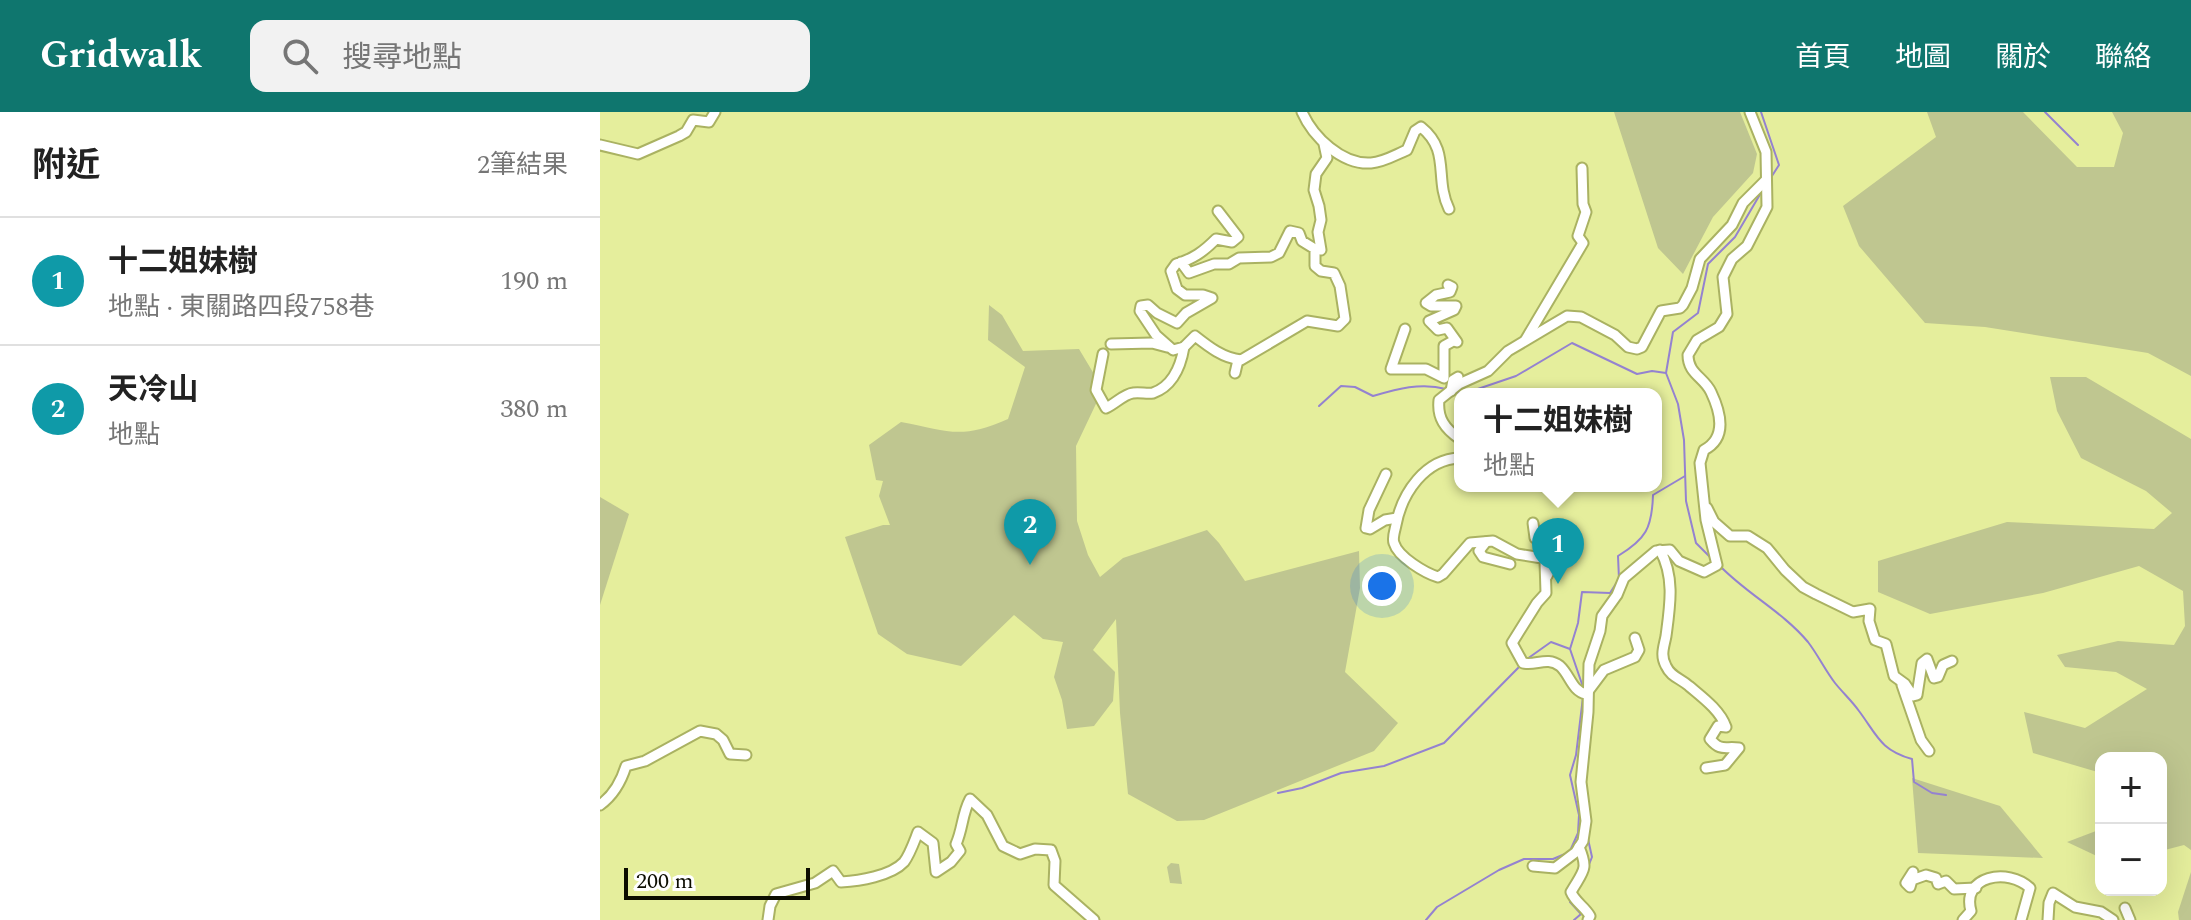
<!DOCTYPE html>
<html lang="zh-TW">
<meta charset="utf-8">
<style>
body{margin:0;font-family:Spectral,"Noto Sans TC",serif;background:#f2f2f2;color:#222}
.controls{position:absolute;right:24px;bottom:24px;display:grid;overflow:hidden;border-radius:16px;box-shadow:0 8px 32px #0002}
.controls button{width:72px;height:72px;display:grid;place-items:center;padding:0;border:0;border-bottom:2px solid #e0e0e0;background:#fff;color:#222;font:40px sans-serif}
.scale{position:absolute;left:24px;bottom:20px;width:186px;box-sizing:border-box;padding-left:8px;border:4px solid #0c0d00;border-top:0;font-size:22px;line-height:28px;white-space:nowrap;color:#0c0d00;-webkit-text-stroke:6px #fff;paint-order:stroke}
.you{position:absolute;left:782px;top:474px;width:28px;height:28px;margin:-20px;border:6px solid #fff;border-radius:50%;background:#1a73e8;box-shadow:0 0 0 12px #1a73e833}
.badge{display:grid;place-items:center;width:52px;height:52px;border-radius:50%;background:#0f766e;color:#fff;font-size:26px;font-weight:700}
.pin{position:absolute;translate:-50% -66px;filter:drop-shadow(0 2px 4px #0008)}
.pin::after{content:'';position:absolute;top:42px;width:28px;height:24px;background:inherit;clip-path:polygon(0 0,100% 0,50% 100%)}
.popup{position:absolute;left:854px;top:276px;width:208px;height:104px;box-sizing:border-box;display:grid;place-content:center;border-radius:16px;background:#fff;filter:drop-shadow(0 2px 6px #0005);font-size:26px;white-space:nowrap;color:#767676}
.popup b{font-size:30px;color:#222}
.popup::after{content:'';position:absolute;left:50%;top:100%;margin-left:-16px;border:16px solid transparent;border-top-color:#fff}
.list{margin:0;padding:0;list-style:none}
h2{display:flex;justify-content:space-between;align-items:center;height:104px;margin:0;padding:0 32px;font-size:34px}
h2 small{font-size:26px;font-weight:400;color:#767676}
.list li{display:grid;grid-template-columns:52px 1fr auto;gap:24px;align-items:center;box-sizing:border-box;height:128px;padding:0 32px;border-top:2px solid #e0e0e0}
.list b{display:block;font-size:30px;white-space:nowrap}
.list p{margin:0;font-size:26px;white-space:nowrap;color:#767676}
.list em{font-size:26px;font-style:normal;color:#767676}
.icon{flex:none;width:44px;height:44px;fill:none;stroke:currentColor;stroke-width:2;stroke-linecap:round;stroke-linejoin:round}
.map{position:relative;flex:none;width:1591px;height:808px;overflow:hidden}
header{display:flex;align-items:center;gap:48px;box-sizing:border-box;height:112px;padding:0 40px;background:#0f766e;color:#fff}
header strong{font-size:38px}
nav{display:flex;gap:44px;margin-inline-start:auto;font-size:28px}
.search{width:560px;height:72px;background:#f2f2f2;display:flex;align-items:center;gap:20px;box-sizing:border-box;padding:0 28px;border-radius:16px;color:#767676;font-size:30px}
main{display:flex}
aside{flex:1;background:#fff}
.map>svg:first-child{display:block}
.green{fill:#bfc690}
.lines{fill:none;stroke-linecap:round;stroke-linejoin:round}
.stream{stroke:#9482d0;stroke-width:2}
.minor-casing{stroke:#aab262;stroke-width:13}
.minor{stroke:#fff;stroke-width:9}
</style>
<header>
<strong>Gridwalk</strong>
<div class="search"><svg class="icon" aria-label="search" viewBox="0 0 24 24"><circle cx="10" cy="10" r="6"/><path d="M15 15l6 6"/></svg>搜尋地點</div>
<nav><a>首頁</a><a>地圖</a><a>關於</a><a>聯絡</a></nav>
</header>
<main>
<aside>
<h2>附近<small>2筆結果</small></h2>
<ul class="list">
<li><span class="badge" style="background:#0f9aa8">1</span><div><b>十二姐妹樹</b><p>地點 · 東關路四段758巷</p></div><em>190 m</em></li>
<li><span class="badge" style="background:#0f9aa8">2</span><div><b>天冷山</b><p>地點</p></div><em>380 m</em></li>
</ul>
</aside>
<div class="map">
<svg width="1591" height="808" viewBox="0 0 1591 808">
<rect width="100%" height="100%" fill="#e5ee9c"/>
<!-- green -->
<g class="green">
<polygon points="1014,0 1140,0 1157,42 1153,61 1113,105 1083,162 1058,136"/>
<polygon points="1327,0 1423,0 1477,55 1514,55 1523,21 1512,0 1591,0 1591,264 1548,241 1385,215 1325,211 1259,134 1243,94 1336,25"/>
<path d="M 389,193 L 402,203 L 423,239 L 479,237 L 503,277 L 476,334 L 477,409 L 488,443 L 500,465 L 523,446 L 607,418 L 619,431 L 645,469 L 759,439 L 760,476 L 745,560 L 798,611 L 774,639 L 604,708 L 577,709 L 528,682 L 520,601 L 516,507 L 493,538 L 515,560 L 513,589 L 494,614 L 467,617 L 462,588 L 454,565 L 463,530 L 443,527 L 414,503 L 361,554 L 307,542 L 278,522 L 245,425 L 283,413 L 290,413 L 279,384 L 283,369 L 276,368 L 269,333 L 301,310 C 348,319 361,328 408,307 L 425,255 L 388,228 Z"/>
<polygon points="1450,265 1486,265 1591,327 1591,738 1584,733 1561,739 1561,646 1501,646 1501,661 1433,641 1424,600 1485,616 1547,577 1516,560 1465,555 1457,543 1518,529 1574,533 1585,514 1583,479 1539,454 1443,481 1330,502 1278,480 1278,449 1407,410 1554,417 1572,401 1546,379 1481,346 1457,299"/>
<polygon points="0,385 29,402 0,493"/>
<polygon points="1312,666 1400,694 1443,746 1318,741"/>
<polygon points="1501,697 1501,746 1467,730 1496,719"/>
<polygon points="571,751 579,752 582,772 570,771 567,755"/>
<polygon points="1591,760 1591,808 1579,808 1578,800"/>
</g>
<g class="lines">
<!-- stream -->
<g class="stream">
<polyline points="1161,0 1179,53 1170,67"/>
<polyline points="1445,0 1478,33"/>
<polyline points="856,280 863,282 916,264 972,231 1037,262 1052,259 1066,261"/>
<path d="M 719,294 L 741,274 L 755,275 L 773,284 C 797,277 821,270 846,277"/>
<polyline points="1112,447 1096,431 1086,389 1084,328 1078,292 1066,261 1073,220 1098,201 1108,152 1135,125 1162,79"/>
<path d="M 1120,454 C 1147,482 1183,500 1208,530 C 1218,543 1225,558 1235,571 C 1243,581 1252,589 1259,599 C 1277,623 1280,638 1312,647 L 1314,670 L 1332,681 L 1346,683"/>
<polyline points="970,537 983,575"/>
<path d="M 927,547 L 951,530 L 970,537 L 978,511 L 982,480 L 1010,481 L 1019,467 L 1018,444 C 1046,427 1052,416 1053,383 L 1085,364"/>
<polyline points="678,681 702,676 741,661 784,654 844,631 920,554"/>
<polyline points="988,727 992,745 988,755"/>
<polyline points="970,739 978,721 979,703 970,663 976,643 983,585"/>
<polyline points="970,785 970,790 981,802 974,808"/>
<polyline points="826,808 837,795 899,758 924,747 953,747 965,742"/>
</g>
<defs>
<g id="minor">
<path d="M 702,0 C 713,25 742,53 771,51 C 784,50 795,43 807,38 L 815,19 L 821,15 C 851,39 834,66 849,97"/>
<polyline points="0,33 38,42 79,24 86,20 93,8 109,10 115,0"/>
<polyline points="715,137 721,138 718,120 721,108 719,94 714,78 716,62 727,46 724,32"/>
<path d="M 581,150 L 589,161 L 614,152 L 629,152 L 639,146 L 671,145 L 679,141 L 690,119 L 699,121 L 702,129 L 715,137 L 715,154 L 721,159 L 734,161 L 740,174 L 745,207 L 738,214 L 707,209 L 641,248 C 623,246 609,235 595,224 L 584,235 L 573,238 L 556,223 L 540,199 L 541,194 L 548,193 L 557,201 L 577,211 L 586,201 L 612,186 L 603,183 L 585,183 L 577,177 L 571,159 L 576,152 C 593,147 603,140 616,127 L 632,130 L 638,125 L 618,99"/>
<polyline points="805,217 791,257 826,257 844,266 844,234 853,229 857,230 847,216 838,218 829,209 854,198 856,194 831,194 826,191 836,183 850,180 852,175 848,173"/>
<polyline points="926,227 983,131 978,124 986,100 983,92 982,56"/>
<polyline points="511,232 552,231 567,235"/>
<path d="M 503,242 L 496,278 L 506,296 C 515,292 524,282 533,281 C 540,280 547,282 553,281 C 573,274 581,253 584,235"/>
<polyline points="635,261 638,248"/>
<polyline points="851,279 853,268 858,265"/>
<path d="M 860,327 C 845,317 837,306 839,288 L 859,272 L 888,259 L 908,239 L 967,204 L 981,205 L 1015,223 L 1028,235 L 1037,237 L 1042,235 L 1061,199 L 1080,196 L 1083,193 L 1092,176 L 1100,147 L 1132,113 L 1143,91 L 1165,69"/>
<path d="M 860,346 C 825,347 802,381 796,413 C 795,418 792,426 794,431 C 798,445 825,461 838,465 L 843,462 L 870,431 L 893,429 L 917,442 L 942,446 L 945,449 L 946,481 L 937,491 L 912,531 L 923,551 C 936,554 947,544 960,554 C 970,563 972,579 986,582 L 1004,558 L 1035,545 L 1039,538 L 1035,526"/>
<polyline points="786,362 769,398 766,416 770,417 785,408 797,406"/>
<polyline points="1107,396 1114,410 1130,424 1148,424 1167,436 1185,458 1203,475 1216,482 1253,500 1270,497 1269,509 1275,528 1286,532 1294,564 1305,572 1313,584 1317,583 1322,551 1327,547 1334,566 1338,565 1343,553 1352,549"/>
<polyline points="933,411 935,426 961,435 947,464"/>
<polyline points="886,430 879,439 883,445 910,452"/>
<path d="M 1060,438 C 1075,465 1070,494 1066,524 C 1064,535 1060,543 1066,554 C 1071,565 1080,566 1089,574 C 1102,585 1120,598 1126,615 L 1118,614 L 1110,627 C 1121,640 1125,634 1139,636 L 1125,653 L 1106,656"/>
<polyline points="1302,573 1321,628 1329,639"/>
<path d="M 0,693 C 14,683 21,670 26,654 L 45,649 L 100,619 L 116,622 L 123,628 L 130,642 L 146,643"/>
<path d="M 979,735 C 989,758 983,759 971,780 C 975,790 984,794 990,804 L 988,808"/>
<path d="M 933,754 L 955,756 L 976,740 L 983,729 L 986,709 L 981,670 L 988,600 L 989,552 L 1000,519 L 1002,504 L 1017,483 L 1024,466 L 1056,439 L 1070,438 L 1079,449 L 1104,460 L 1117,453 L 1106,408 L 1100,351 L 1104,338 C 1127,326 1121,301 1111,280 C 1104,265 1088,262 1088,243 L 1097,228 L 1119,215 L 1127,202 L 1123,165 L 1132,147 L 1147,134 L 1167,95 L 1166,40 L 1150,0"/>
<polyline points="1313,760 1306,771 1310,775 1312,768 1326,763 1336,766 1338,772 1346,769 1354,777 1376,776"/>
<polyline points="1525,796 1530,808"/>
<path d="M 168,808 L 170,794 L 176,782 L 215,771 L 233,759 L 241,770 C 259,769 291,764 304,750 C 310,742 314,730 318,720 L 333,731 L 336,760 L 351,750 L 360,739 L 356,732 C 363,716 362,702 370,687 L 387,703 L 403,734 L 420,742 L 435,737 L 451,738 L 455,749 L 454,773 L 494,808"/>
<path d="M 1363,808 L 1371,799 C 1361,764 1408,755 1430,776 L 1421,808"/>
<polyline points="1448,808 1449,791 1453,781 1475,795 1501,800 1513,808"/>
</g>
</defs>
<!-- minor casing -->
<use href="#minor" class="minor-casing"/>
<!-- minor -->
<use href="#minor" class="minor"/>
</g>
</svg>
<div class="controls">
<button>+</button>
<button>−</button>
</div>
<div class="scale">200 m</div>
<div class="you"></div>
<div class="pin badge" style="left:958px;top:472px;background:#0f9aa8">1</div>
<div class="popup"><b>十二姐妹樹</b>地點</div>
<div class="pin badge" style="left:430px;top:453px;background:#0f9aa8">2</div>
</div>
</main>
